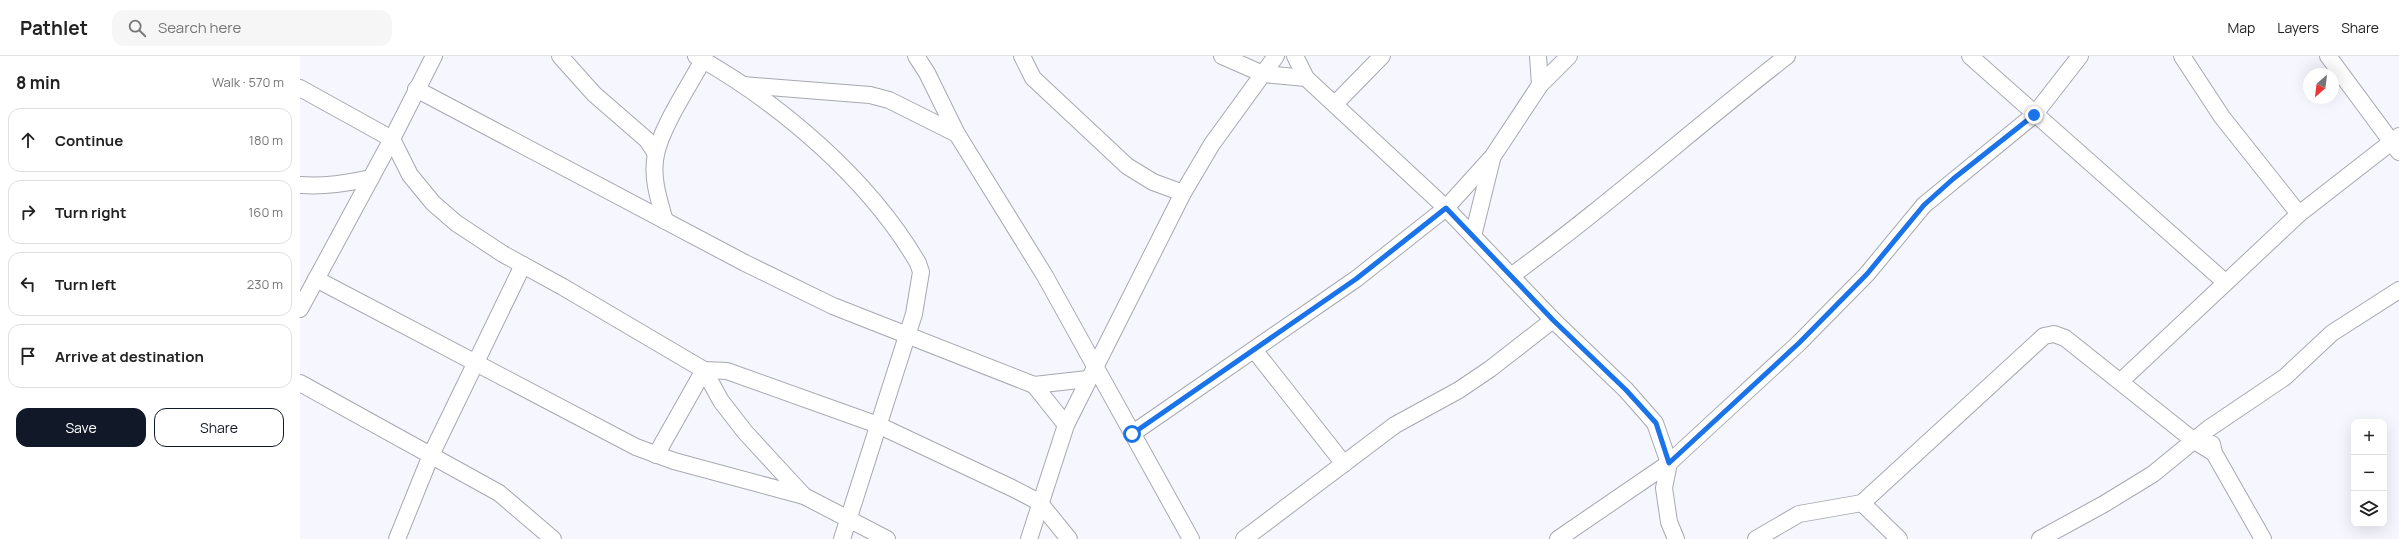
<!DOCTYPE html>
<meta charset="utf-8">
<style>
body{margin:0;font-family:Manrope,sans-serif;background:#f6f6f6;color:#222}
.controls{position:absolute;right:12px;bottom:12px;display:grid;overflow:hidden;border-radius:8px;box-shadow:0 4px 16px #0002}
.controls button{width:36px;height:36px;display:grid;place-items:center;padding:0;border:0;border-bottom:1px solid #e0e0e0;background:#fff;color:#222;font:20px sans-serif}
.compass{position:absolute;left:2003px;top:12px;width:36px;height:36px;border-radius:50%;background:#fff;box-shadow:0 4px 16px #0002;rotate:208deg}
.stop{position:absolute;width:12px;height:12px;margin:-9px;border:3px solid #1a73e8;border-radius:50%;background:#fff}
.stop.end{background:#1a73e8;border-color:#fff;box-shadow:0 1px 4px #0008}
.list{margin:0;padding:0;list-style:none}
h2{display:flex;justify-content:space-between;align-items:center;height:52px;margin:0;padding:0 16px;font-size:17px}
h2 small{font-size:13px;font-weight:400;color:#767676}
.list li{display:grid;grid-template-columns:26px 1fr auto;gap:12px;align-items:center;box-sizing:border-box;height:64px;margin:0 8px 8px;padding:0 8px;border:1px solid #e0e0e0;border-radius:12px}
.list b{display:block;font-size:15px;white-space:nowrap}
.list em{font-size:13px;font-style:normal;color:#767676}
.actions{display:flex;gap:8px;padding:12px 16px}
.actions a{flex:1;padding:9px 0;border:1px solid #111827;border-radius:12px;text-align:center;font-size:14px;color:#111827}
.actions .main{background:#111827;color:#fff}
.icon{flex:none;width:22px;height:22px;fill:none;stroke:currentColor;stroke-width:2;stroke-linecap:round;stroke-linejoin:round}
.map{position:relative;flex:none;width:2099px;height:483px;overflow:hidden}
header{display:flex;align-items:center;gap:24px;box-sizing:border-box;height:56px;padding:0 20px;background:#fff;border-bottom:1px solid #e0e0e0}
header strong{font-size:19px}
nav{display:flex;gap:22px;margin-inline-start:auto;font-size:14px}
.search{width:280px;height:36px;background:#f6f6f6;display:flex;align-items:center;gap:10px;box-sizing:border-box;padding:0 14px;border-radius:12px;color:#767676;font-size:15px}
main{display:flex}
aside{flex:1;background:#fff}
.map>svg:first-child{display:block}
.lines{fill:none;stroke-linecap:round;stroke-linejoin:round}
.street-casing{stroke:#a7a8b0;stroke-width:18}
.street{stroke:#fff;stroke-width:16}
.route{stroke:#1a73e8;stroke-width:5}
</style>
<header>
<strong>Pathlet</strong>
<div class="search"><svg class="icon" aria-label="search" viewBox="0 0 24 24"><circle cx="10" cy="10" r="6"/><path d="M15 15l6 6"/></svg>Search here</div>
<nav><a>Map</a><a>Layers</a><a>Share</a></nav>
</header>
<main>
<aside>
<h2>8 min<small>Walk · 570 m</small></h2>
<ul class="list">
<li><svg class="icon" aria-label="ahead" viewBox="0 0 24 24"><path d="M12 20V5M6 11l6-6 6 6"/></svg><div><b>Continue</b></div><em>180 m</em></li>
<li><svg class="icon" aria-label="right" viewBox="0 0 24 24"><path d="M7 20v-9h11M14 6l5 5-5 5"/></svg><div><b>Turn right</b></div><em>160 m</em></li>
<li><svg class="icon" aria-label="left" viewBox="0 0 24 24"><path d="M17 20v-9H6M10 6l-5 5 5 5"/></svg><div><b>Turn left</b></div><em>230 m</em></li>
<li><svg class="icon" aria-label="arrive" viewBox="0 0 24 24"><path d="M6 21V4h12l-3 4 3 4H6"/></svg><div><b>Arrive at destination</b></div></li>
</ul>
<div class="actions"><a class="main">Save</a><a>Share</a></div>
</aside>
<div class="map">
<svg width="2099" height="483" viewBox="0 0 2099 483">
<rect width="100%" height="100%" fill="#f5f6fe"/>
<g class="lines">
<defs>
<g id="street">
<polyline points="260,0 294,38 347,84 356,98"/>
<path d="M 396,0 C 480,47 569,123 618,207 L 621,216 L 614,258 L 542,483"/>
<polyline points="616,0 627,17 657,78 745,220 891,483"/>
<polyline points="722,0 733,22 827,110 853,126 883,137"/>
<polyline points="922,0 963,18 1006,22"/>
<polyline points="995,0 1006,22 1146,152 1253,264 1326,334 1355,367 1369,407 1364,432 1369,466 1376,483"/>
<polyline points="1238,0 1240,29"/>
<polyline points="1670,0 1925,226"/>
<polyline points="1882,0 1922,61 1999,158"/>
<polyline points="2028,0 2099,96"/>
<polyline points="443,29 570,39 589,44 657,78"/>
<polyline points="0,32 92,83 110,119 133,147 156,167 203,198 263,231 404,314 427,315 578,369 712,432 739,446 769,483"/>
<polyline points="116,33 445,207 533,250 734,329 788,323"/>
<polyline points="1035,48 1082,0"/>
<path d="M 0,129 C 25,131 47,127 71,122"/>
<path d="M 365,165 C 359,144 351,121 356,98 C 362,70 389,30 403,4"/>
<polyline points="1173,180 1192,103"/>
<path d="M 1211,220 C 1306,151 1394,72 1487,0"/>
<polyline points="16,223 336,391 374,405 504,440 587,483"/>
<polyline points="0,253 92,83 134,0"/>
<polyline points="955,295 1044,408"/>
<polyline points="404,314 421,345 445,376 504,440"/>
<polyline points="1821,325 1999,158 2099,80"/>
<polyline points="0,327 199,437 253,483"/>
<polyline points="734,329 766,369"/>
<polyline points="833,377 1056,223 1146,152 1193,100 1240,29 1269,0"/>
<polyline points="1912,388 1914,397 1963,483"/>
<polyline points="356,399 404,314"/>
<polyline points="1562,447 1744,280 1754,278 1765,282 1893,384 1914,397"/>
<polyline points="97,483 131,399 223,209"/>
<polyline points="729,483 766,369 883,137 912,88 976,0"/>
<polyline points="944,483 1095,369 1159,334 1190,313 1253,264"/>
<polyline points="1258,483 1369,407 1499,287 1567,218 1624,149 1734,59 1780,0"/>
<polyline points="1456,483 1499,458 1562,447 1599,483"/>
<polyline points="1740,483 1804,448 1853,418 1908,373 1985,321 2032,277 2099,234"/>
</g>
</defs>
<!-- street casing -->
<use href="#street" class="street-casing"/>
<!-- street -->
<use href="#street" class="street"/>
</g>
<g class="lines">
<!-- route -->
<polyline class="route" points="832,378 1056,223 1146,152 1253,264 1326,334 1356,367 1369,407 1499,287 1567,218 1624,149 1653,123 1734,59"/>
</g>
</svg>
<div class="controls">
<button>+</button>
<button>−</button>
<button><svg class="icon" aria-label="layers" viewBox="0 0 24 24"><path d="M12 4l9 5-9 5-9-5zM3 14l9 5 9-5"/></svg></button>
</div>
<svg class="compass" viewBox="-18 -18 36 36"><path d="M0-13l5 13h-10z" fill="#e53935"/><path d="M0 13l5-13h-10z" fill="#767676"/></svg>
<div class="stop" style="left:832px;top:378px"></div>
<div class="stop end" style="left:1734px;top:59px"></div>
</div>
</main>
